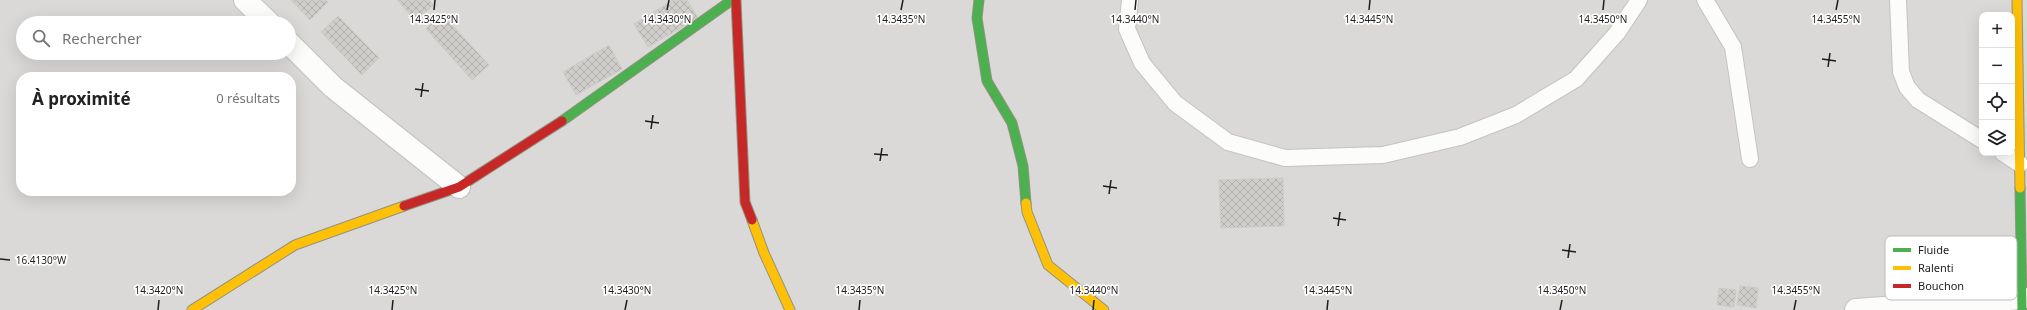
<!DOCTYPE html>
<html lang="fr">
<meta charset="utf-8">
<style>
body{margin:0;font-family:"Noto Sans",sans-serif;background:#f6f6f6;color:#222}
.controls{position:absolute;right:12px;top:12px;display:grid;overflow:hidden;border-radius:8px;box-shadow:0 4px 16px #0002}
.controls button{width:36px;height:36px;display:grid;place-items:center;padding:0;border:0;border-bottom:1px solid #e0e0e0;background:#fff;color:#222;font:20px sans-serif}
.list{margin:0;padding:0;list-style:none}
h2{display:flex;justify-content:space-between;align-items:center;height:52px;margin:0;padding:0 16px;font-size:17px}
h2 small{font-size:13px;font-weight:400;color:#767676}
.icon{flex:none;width:22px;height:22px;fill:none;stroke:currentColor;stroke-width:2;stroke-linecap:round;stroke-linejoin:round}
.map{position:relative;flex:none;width:2027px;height:310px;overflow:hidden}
.search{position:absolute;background:#fff;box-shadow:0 4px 16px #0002;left:16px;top:16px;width:280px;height:44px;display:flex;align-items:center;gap:10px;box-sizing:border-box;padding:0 14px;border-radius:22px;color:#767676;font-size:15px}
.panel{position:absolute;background:#fff;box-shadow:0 4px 16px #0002;left:16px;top:72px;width:280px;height:124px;border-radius:16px}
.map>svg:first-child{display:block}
.residential{fill:#dad9d7;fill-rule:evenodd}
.building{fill:url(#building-cross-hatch);stroke:#cecbc7}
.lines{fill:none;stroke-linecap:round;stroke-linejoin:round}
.lane-casing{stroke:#c4c3c2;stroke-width:18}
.street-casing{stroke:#c4c3c2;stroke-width:24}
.fast-casing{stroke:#92937f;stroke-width:11}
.slow-casing{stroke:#92937f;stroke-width:11}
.jam-casing{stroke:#92937f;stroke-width:11}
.lane{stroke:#fcfcfb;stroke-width:16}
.street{stroke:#fcfcfb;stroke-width:22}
.fast{stroke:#4caf50;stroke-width:9}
.slow{stroke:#ffc107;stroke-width:9}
.jam{stroke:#c62828;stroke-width:9}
.ticks{fill:none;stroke:#1d1d1d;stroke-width:1.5}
.key{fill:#fff;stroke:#bbb;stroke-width:1}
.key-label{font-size:11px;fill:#1d1d1d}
.ticks-label{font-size:10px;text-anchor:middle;fill:#1d1d1d;stroke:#fff;stroke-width:3.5;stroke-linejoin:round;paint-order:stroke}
</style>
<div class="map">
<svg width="2027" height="310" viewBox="0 0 2027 310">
<defs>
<pattern id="building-cross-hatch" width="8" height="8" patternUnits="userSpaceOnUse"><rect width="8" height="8" fill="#d0cecb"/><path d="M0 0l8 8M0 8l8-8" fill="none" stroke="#b2b0ae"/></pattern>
</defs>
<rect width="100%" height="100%" fill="#ebe9e6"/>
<!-- residential -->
<path class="residential" d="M 0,0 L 2027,0 L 2027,310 L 0,310 ZM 1982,15 L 2012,15 L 2012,153 L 1982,153 ZM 23,23 L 289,23 L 289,53 L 23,53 ZM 21,77 L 291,77 L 291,191 L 21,191 Z"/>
<!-- building -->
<g class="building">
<polygon points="291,0 326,0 328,2 310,20"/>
<polygon points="397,0 429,0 433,5 416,21"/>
<polygon points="673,0 687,0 698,18 648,47 634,24"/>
<polygon points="442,14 489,65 472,80 426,29"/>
<polygon points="338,16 379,58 362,75 321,32"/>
<polygon points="609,45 622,69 576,95 563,72"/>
<polygon points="1283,178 1284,226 1221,228 1219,180"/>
<polygon points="1740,286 1758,288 1756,308 1737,305"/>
<polygon points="1719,288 1736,290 1734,307 1717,305"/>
</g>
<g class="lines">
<defs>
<g id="lane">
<polyline points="1130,0 1127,29 1142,63 1175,103 1228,142 1285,158 1383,155 1460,137 1516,115 1576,79 1617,33 1639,0"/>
<polyline points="1705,0 1733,47 1750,159"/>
<polyline points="1898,0 1901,72 1907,87 1918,100 1982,140"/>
<polyline points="2003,153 2020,164"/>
</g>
<g id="street">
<polyline points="245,0 269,23"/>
<polyline points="289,43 333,87 459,187"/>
<polyline points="1856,310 2022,298"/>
</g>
<g id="fast">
<polyline points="979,0 977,18 987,81 1012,123 1023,166 1026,203"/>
<polyline points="562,121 732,0"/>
<polyline points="2020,188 2022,310"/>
</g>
<g id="slow">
<polyline points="2017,0 2020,188"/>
<polyline points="1026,203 1027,212 1048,265 1104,310"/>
<polyline points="752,220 764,253 790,310"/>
<polyline points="192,310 295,245 404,206"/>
</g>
<g id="jam">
<polyline points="736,0 745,202 752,220"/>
<polyline points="404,206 459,187 562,121"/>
</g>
</defs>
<!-- lane casing -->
<use href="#lane" class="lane-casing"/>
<!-- street casing -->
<use href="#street" class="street-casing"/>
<!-- fast casing -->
<use href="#fast" class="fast-casing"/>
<!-- slow casing -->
<use href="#slow" class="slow-casing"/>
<!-- jam casing -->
<use href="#jam" class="jam-casing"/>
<!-- lane -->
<use href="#lane" class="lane"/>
<!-- street -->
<use href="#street" class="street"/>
<!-- fast -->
<use href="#fast" class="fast"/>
<!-- slow -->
<use href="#slow" class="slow"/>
<!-- jam -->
<use href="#jam" class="jam"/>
</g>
<!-- ticks -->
<path class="ticks" d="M 434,10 L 435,0M 667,10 L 669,0M 901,10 L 903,0M 1135,10 L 1136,0M 1369,10 L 1370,0M 1603,10 L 1604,0M 1836,10 L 1838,0M 1822,59 L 1836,61M 1828,67 L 1830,53M 415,89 L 429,91M 421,97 L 423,83M 645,121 L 659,123M 651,129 L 653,115M 874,154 L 888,155M 880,161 L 882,148M 1103,186 L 1117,188M 1109,194 L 1111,180M 1333,218 L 1346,220M 1338,226 L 1340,212M 1562,250 L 1576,252M 1568,258 L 1570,244M 0,259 L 10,260M 158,310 L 159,300M 392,310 L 393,300M 625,310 L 627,300M 859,310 L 860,300M 1093,310 L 1094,300M 1327,310 L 1328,300M 1560,310 L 1562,300M 1794,310 L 1796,300"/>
<!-- legend -->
<rect x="1885" y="236" width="132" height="64" rx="6" class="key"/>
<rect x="1893" y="248" width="18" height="4" fill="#4caf50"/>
<rect x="1893" y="266" width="18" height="4" fill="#ffc107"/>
<rect x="1893" y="284" width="18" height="4" fill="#c62828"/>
<g class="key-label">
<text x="1918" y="254">Fluide</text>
<text x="1918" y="272">Ralenti</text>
<text x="1918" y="290">Bouchon</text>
</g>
<g class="ticks-label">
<text x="434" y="23">14.3425°N</text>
<text x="667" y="23">14.3430°N</text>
<text x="901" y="23">14.3435°N</text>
<text x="1135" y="23">14.3440°N</text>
<text x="1369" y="23">14.3445°N</text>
<text x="1603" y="23">14.3450°N</text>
<text x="1836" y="23">14.3455°N</text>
<text x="41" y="264">16.4130°W</text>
<text x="159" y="294">14.3420°N</text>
<text x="393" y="294">14.3425°N</text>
<text x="627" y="294">14.3430°N</text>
<text x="860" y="294">14.3435°N</text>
<text x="1094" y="294">14.3440°N</text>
<text x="1328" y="294">14.3445°N</text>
<text x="1562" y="294">14.3450°N</text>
<text x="1796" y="294">14.3455°N</text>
</g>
</svg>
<div class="controls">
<button>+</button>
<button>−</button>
<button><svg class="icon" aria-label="locate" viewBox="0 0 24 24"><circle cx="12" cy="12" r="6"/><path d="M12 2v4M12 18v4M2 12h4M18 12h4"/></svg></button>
<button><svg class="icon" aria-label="layers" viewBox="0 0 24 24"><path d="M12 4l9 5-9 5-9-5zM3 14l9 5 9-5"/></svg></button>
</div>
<div class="search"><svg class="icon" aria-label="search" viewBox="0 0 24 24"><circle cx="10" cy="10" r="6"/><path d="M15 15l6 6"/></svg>Rechercher</div>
<section class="panel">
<h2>À proximité<small>0 résultats</small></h2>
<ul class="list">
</ul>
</section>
</div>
